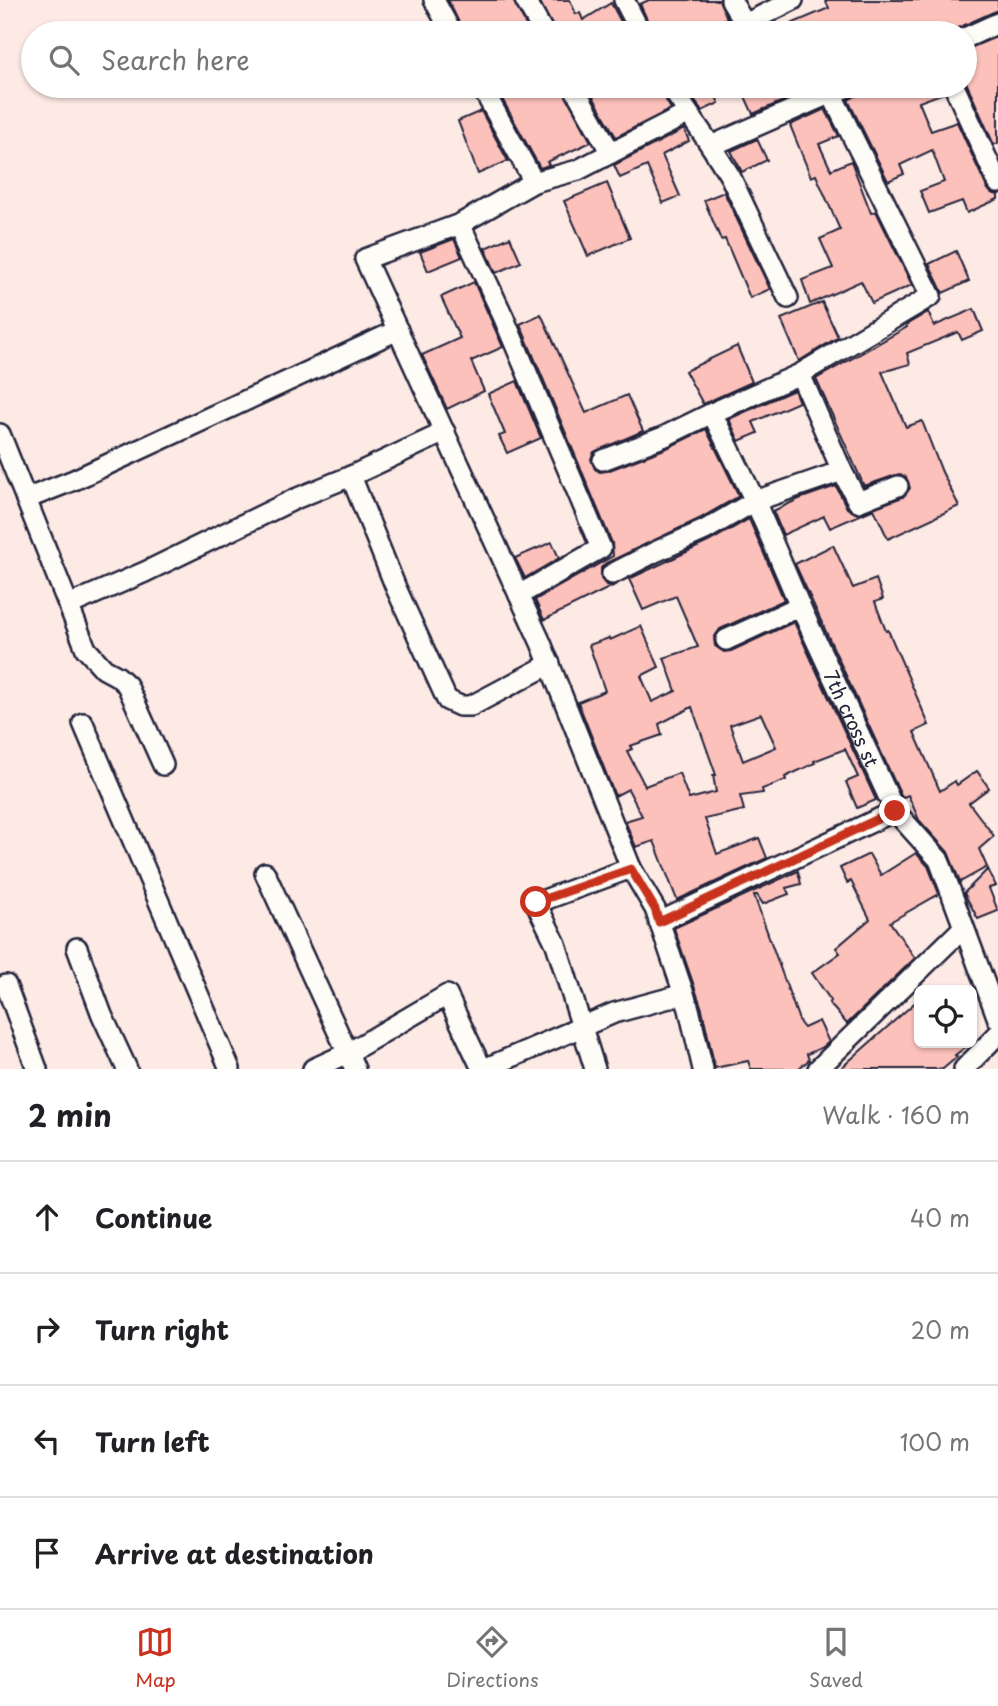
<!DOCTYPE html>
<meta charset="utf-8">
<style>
body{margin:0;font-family:"Playpen Sans",sans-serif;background:#f6f6f6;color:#202124}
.controls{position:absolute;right:21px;bottom:21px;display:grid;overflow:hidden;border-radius:10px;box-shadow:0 2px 5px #0004}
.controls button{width:63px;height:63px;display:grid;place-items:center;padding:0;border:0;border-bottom:2px solid #e0e0e0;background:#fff;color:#202124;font:35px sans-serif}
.stop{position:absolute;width:21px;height:21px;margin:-16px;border:5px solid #c8321e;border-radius:50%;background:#fff}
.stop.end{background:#c8321e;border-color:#fff;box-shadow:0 2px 7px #0008}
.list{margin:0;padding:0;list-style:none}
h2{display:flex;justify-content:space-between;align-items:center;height:91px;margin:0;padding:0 28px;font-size:30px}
h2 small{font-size:23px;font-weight:400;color:#757577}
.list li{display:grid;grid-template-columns:46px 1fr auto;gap:21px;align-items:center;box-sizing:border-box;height:112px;padding:0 28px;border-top:2px solid #e0e0e0}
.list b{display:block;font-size:26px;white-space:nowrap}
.list em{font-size:23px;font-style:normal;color:#757577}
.icon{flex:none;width:38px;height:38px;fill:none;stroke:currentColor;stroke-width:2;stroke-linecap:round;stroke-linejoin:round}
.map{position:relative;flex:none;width:998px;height:1069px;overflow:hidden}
.search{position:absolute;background:#fff;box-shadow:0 2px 5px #0004;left:21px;right:21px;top:21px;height:77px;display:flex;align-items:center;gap:18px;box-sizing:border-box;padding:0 24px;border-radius:38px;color:#757577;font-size:26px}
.sheet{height:539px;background:#fff}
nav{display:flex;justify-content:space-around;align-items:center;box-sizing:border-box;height:98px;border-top:2px solid #e0e0e0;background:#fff;font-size:19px;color:#757577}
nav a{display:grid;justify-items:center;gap:4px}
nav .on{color:#c8321e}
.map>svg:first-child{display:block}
.building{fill:#fdc1bb;stroke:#22223b;stroke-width:2;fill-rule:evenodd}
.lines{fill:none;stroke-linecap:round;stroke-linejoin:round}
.minor-casing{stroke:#22223b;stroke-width:24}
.minor{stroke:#fdfcf7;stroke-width:19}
.route{stroke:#c8321e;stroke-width:9}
.labels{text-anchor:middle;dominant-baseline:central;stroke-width:5;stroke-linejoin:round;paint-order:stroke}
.street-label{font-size:19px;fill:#22223b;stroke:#fdfcf7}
</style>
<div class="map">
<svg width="998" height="1069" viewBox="0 0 998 1069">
<rect width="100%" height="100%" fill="#fdeae5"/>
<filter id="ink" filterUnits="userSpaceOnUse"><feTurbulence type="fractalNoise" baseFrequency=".0143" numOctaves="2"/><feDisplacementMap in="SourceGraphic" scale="14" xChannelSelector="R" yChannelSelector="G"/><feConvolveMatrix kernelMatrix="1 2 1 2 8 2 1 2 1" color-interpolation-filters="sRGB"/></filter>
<g filter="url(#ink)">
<!-- building -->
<g class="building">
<polygon points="448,0 513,0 530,33 464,33"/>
<polygon points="539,0 570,0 576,14 580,13 583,20 611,3 627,33 556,33"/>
<polygon points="649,0 719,0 727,18 699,33 653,33 640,4"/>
<polygon points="825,0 998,0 998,10 960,27 954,33 866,33 862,24 840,33 760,33 759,31 774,23 777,30 829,8"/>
<polygon points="996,37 998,42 998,143 994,145 965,80 965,50"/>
<polygon points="495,86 561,86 591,142 547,162 549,165 540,168"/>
<polygon points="587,86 658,86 671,109 616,137"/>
<polygon points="685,86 711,86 719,103 702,111"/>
<polygon points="758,86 817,86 753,114 743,92"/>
<polygon points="862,86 942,86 944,93 919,102 931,131 957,122 987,188 991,193 998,195 998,199 967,213 962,201 929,213 920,191 944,182 932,150 900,165 904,174 888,181 848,100 859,94"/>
<polygon points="825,109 839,136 819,144 831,170 851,161 871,213 876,211 912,285 872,303 861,281 810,304 802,280 833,268 820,239 840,230 816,175 811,177 790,125"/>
<polygon points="481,111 508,161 478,174 458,121"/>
<polygon points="684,129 689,141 662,155 680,196 663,203 647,166 620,178 614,165"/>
<polygon points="757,139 767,160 742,172 731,151"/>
<polygon points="607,183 630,238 588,256 564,201"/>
<polygon points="724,192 770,289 750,298 725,239 721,240 704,200"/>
<polygon points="510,237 521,262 496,273 485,248"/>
<polygon points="454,239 462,257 428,271 420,252"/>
<polygon points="956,251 969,281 943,293 929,264"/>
<polygon points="474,282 503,347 471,361 484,391 447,409 422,355 460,338 441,297"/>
<polygon points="822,302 838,337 799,361 781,319"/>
<polygon points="974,309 983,331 962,340 958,332 907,353 910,364 882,372 906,427 922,421 942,472 959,506 888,539 874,509 830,528 824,516 783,535 773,511 799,499 836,486 847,508 857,514 903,497 910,488 906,477 899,474 864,486 816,379 907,327 906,325 928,312 934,326"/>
<polygon points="541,314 586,413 627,395 643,431 594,452 591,459 595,469 600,472 607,471 667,448 706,429 739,496 699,519 606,563 601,568 601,579 606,585 613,586 544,620 535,600 613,556 612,543 520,324"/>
<polygon points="737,346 752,382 703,404 685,371"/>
<polygon points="517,381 541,438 507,453 499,436 505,434 488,394"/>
<polygon points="794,390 799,402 753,422 758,433 739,441 729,419"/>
<path d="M 749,519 L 784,600 L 720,629 L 714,638 L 715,646 L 724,652 L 731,651 L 794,622 L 876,800 L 857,808 L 846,782 L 858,777 L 845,749 L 814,761 L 815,763 L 785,777 L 786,780 L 762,789 L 763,793 L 740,796 L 744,810 L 705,819 L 717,854 L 759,838 L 767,858 L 677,900 L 654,841 L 636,847 L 625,821 L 642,816 L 628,789 L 615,796 L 578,702 L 605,691 L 589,645 L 609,638 L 610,640 L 641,626 L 659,667 L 641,676 L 652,702 L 676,691 L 664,658 L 698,647 L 676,596 L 643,610 L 629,579 L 710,541 ZM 692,707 L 716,775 L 713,775 L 716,792 L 689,799 L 679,773 L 645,786 L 627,751 L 632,749 L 630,746 L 662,735 L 659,724 ZM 761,714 L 776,747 L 743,761 L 730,725 Z"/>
<polygon points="552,542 559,558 525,578 515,558"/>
<polygon points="833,545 853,588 876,579 883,599 875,602 886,631 888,630 929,725 914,732 940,791 955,781 957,785 977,771 989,788 969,803 994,836 979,849 987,867 960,882 948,852 919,820 908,795 902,798 795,564"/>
<polygon points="916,853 928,866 939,894 890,922 915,958 847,1024 829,1003 831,1001 812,973 840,953 836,948 870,919 851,881 847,883 840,868 869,854 881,875"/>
<polygon points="988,869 996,886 989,888 998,911 978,919 964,893"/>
<polygon points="798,871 801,884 786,888 789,894 763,904 757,895 754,895 800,1023 804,1028 819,1021 829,1042 823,1047 807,1054 809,1060 798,1069 751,1069 748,1061 715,1068 702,1009 674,928"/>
<polygon points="919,999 919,1043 971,1043 955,1055 957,1057 943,1069 840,1069"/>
</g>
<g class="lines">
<defs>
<g id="minor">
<polyline points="434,0 452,33"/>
<polyline points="525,0 544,33"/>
<polyline points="624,0 641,33"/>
<polyline points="745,24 793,0"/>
<polyline points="723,33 745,24 731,0"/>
<polyline points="965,38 998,23"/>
<polyline points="481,86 534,182"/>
<polyline points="573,86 611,153 687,114"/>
<polyline points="670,86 711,146 831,93"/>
<polyline points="954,86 998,183"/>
<polyline points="711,146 730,176 788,298"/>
<polyline points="611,153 578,170 534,182 460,224 365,259 541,643 631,868 655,909 689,1009 703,1069"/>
<polyline points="460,224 503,316 601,548 519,595"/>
<polyline points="800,374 842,471 858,502 898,486"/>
<path id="s1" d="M 712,413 L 755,501 L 800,606 L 895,811 L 939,860 L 998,1019"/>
<polyline points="0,434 86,649 104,669 117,676 127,685 163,765"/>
<polyline points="603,460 663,437 712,413 800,374 931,296 831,93 850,86"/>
<polyline points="351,476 396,588 447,700 460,706 471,706 550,664"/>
<polyline points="26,499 74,480 398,330"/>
<polyline points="612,574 655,552 705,530 755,501 842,471"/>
<polyline points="69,605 145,572 295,499 351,476 445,432"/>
<polyline points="726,640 800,606"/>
<polyline points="83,723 230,1069"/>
<polyline points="265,873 355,1069"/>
<polyline points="659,922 895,811"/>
<polyline points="77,948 102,1015 127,1069"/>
<polyline points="6,985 37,1069"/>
<polyline points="313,1069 348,1053 447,995 482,1069"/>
<polyline points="484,1069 614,1013 684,994"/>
<polyline points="595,1069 556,944 536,903 631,868"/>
<polyline points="818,1069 963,928"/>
<polyline points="964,1069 998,1034"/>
</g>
</defs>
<!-- minor casing -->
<use href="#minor" class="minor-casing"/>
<!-- minor -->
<use href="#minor" class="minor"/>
</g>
</g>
<g class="lines" filter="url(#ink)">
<!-- route -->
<polyline class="route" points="536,902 631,869 655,909 659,922 895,811"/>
</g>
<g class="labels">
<!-- street labels -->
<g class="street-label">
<text stroke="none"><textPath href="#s1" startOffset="336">7th cross st</textPath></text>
</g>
</g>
</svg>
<div class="controls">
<button><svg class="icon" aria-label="locate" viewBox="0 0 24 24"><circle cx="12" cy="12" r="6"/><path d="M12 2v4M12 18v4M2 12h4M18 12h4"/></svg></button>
</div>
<div class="stop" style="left:536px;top:902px"></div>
<div class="stop end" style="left:895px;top:811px"></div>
<div class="search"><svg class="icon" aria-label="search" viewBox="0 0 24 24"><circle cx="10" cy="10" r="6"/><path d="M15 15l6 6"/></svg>Search here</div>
</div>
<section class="sheet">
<h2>2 min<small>Walk · 160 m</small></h2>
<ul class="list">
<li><svg class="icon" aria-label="ahead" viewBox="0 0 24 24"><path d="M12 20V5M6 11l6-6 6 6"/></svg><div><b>Continue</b></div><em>40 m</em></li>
<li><svg class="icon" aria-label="right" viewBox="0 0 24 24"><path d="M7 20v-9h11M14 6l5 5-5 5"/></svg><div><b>Turn right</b></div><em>20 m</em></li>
<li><svg class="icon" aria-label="left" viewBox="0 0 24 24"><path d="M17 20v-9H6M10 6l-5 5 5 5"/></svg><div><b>Turn left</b></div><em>100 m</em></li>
<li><svg class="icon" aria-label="arrive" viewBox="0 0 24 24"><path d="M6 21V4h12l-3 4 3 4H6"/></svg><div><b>Arrive at destination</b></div></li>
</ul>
</section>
<nav>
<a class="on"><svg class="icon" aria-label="map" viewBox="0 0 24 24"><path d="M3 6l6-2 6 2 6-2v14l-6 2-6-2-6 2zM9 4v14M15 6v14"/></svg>Map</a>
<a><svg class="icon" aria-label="directions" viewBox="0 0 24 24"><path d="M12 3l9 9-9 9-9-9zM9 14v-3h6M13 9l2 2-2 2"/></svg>Directions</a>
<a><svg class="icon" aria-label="saved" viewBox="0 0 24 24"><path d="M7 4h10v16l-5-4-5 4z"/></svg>Saved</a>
</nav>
